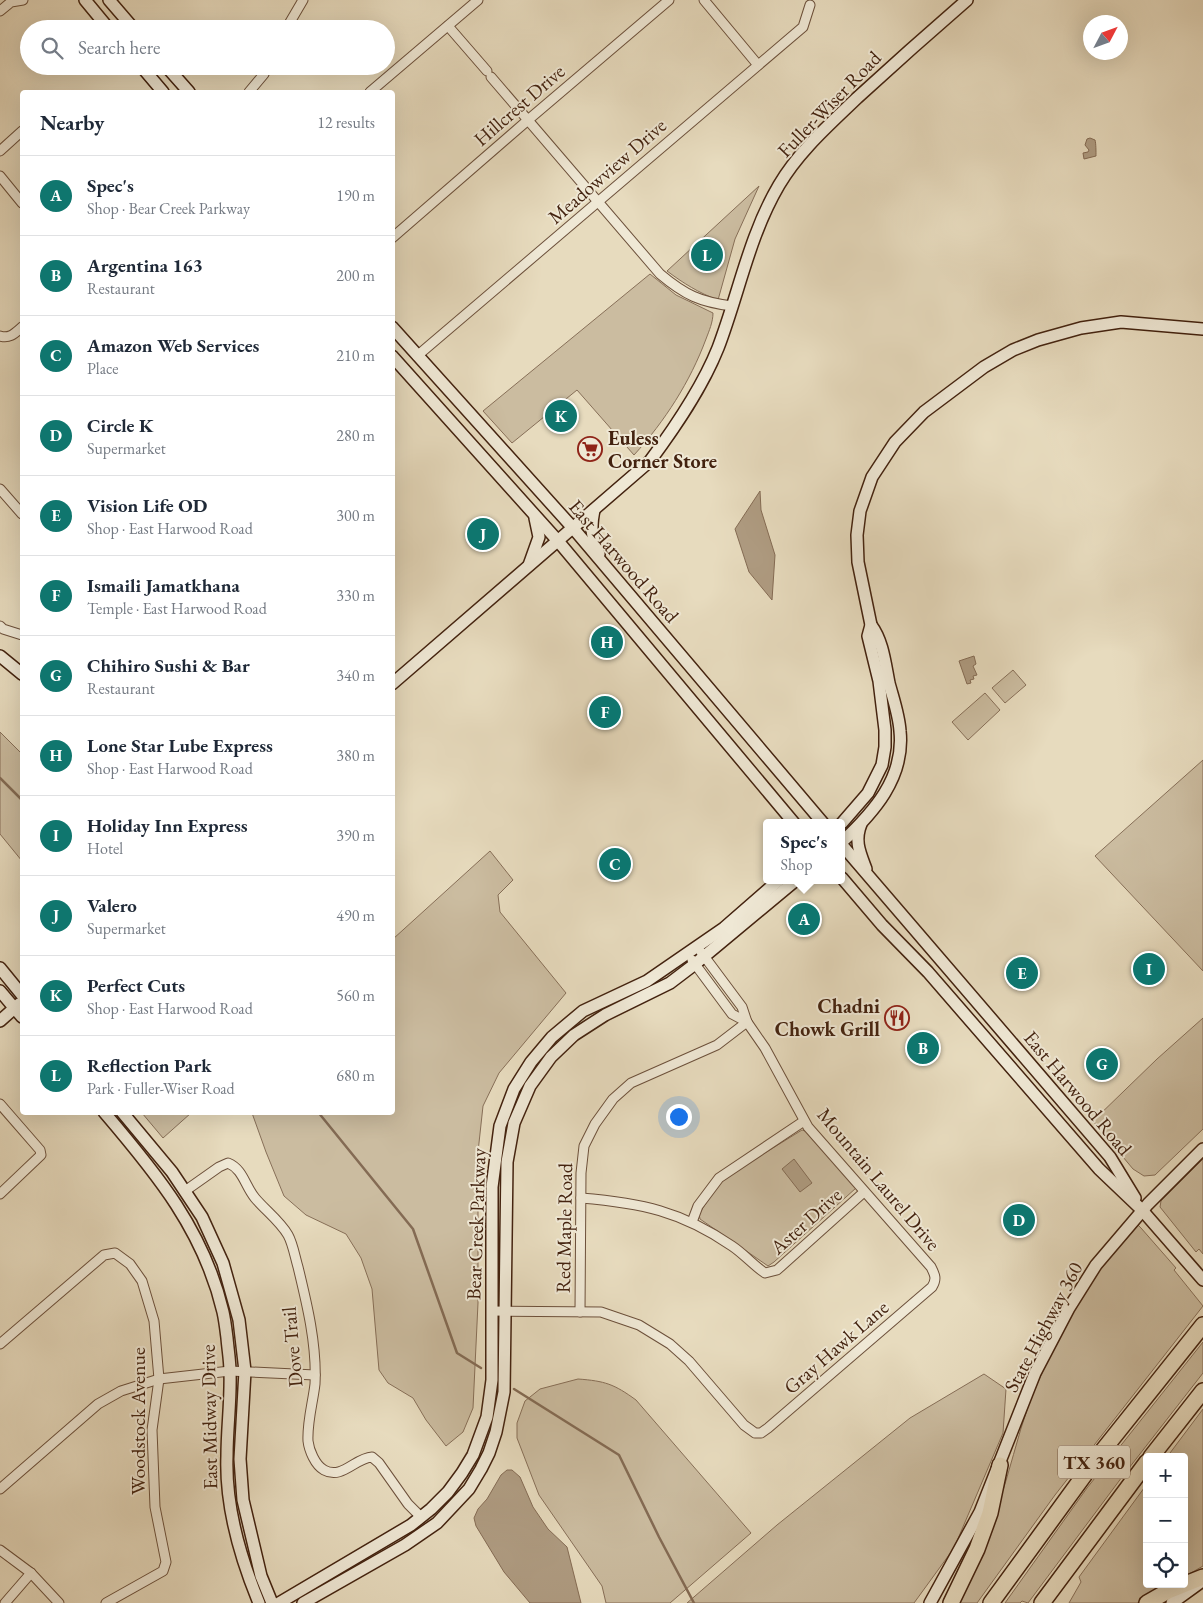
<!DOCTYPE html>
<meta charset="utf-8">
<style>
body{margin:0;font-family:"EB Garamond",serif;background:#f6f6f7;color:#1f2937}
.controls{position:absolute;right:15px;bottom:15px;display:grid;overflow:hidden;border-radius:5px;box-shadow:0 5px 20px #0002}
.controls button{width:45px;height:45px;display:grid;place-items:center;padding:0;border:0;border-bottom:1px solid #e0e1e3;background:#fff;color:#1f2937;font:25px sans-serif}
.compass{position:absolute;left:1083px;top:15px;width:45px;height:45px;border-radius:50%;background:#fff;box-shadow:0 5px 20px #0002;rotate:49deg}
.you{position:absolute;left:678px;top:1116px;width:18px;height:18px;margin:-12px;border:4px solid #fff;border-radius:50%;background:#1a73e8;box-shadow:0 0 0 8px #1a73e833}
.badge{display:grid;place-items:center;width:32px;height:32px;border-radius:50%;background:#0f766e;color:#fff;font-size:16px;font-weight:700}
.pin{position:absolute;translate:-50% -50%;border:2px solid #fff;box-shadow:0 1px 5px #0006}
.popup{position:absolute;left:763px;top:819px;width:82px;height:65px;box-sizing:border-box;display:grid;place-content:center;border-radius:5px;background:#fff;filter:drop-shadow(0 1px 4px #0005);font-size:16px;white-space:nowrap;color:#747a83}
.popup b{font-size:19px;color:#1f2937}
.popup::after{content:'';position:absolute;left:50%;top:100%;margin-left:-10px;border:10px solid transparent;border-top-color:#fff}
.list{margin:0;padding:0;list-style:none}
h2{display:flex;justify-content:space-between;align-items:center;height:65px;margin:0;padding:0 20px;font-size:21px}
h2 small{font-size:16px;font-weight:400;color:#747a83}
.list li{display:grid;grid-template-columns:32px 1fr auto;gap:15px;align-items:center;box-sizing:border-box;height:80px;padding:0 20px;border-top:1px solid #e0e1e3}
.list b{display:block;font-size:19px;white-space:nowrap}
.list p{margin:0;font-size:16px;white-space:nowrap;color:#747a83}
.list em{font-size:16px;font-style:normal;color:#747a83}
.icon{flex:none;width:28px;height:28px;fill:none;stroke:currentColor;stroke-width:2;stroke-linecap:round;stroke-linejoin:round}
.map{position:relative;flex:none;width:1203px;height:1603px;overflow:hidden}
.search{position:absolute;background:#fff;box-shadow:0 5px 20px #0002;left:20px;top:20px;width:375px;height:55px;display:flex;align-items:center;gap:12px;box-sizing:border-box;padding:0 18px;border-radius:28px;color:#747a83;font-size:19px}
.panel{position:absolute;background:#fff;box-shadow:0 5px 20px #0002;left:20px;top:90px;width:375px;height:1025px;border-radius:5px}
.map>svg:first-child{display:block}
.green{fill:#cbbca0;stroke:#876f58}
.water{fill:#af9c82;stroke:#846b54}
.lines{fill:none;stroke-linecap:round;stroke-linejoin:round}
.stream{stroke:#846b54;stroke-width:2.5}
.street-casing{stroke:#6c503b;stroke-width:11}
.secondary-casing{stroke:#43220f;stroke-width:14}
.highway-casing{stroke:#43220f;stroke-width:18}
.street{stroke:#efe8d5;stroke-width:9}
.secondary{stroke:#efe8d5;stroke-width:11}
.highway{stroke:#e7dbbe;stroke-width:15}
.labels{text-anchor:middle;dominant-baseline:central;stroke-width:4;stroke-linejoin:round;paint-order:stroke}
.shield{fill:#efe8d5;stroke:#775d4a;stroke-width:1}
.shield-label{font-size:19px;font-weight:bold;fill:#43220f}
.street-label{font-size:20px;fill:#43220f;stroke:#efe8d5}
.poi-label{font-size:20px;font-weight:bold;fill:#43220f;stroke:#efe8d5;text-anchor:start}
</style>
<div class="map">
<svg width="1203" height="1603" viewBox="0 0 1203 1603">
<rect width="100%" height="100%" fill="#e7dbbe"/>
<filter id="stains"><feTurbulence type="fractalNoise" baseFrequency=".004" numOctaves="4"/><feColorMatrix values="0 0 0 0 .2 0 0 0 0 .09 0 0 0 0 .02 0 0 0 .5 -.17"/></filter>
<radialGradient id="worn" r=".72"><stop offset=".6" stop-color="#630" stop-opacity="0"/><stop offset="1" stop-color="#630" stop-opacity=".3"/></radialGradient>
<!-- green -->
<g class="green">
<path d="M 759,186 L 735,239 L 718,300 C 699,293 683,283 667,271 Z"/>
<path d="M 650,274 L 676,295 L 713,313 C 713,322 709,331 706,339 C 690,382 665,421 634,455 L 577,390 L 512,443 L 483,411 Z"/>
<polygon points="1013,670 1026,685 1005,703 992,688"/>
<polygon points="985,693 1000,710 968,740 952,722"/>
<polygon points="0,732 22,754 22,861 0,834"/>
<polygon points="1203,760 1203,971 1095,856"/>
<polygon points="490,851 513,880 498,895 500,912 566,993 499,1073 483,1106 478,1152 478,1303 473,1408 463,1432 446,1446 426,1420 413,1398 388,1383 379,1370 372,1289 361,1258 346,1234 306,1215 284,1196 266,1152 252,1113 392,1112 393,939"/>
<polygon points="1203,1018 1203,1129 1155,1175 1144,1176 1133,1169 1093,1121 1157,1059"/>
<polygon points="142,1113 191,1113 163,1138"/>
<polygon points="802,1130 808,1132 856,1188 774,1262 768,1266 700,1219 699,1214 721,1180"/>
<polygon points="1203,1159 1203,1254 1199,1249 1196,1252 1160,1207 1161,1201"/>
<path d="M 1135,1225 L 1138,1225 L 1141,1228 L 1176,1268 L 1174,1270 L 1203,1306 L 1055,1495 L 977,1603 L 956,1603 C 970,1571 985,1538 998,1505 C 1010,1472 1017,1437 1029,1404 C 1053,1342 1090,1275 1135,1225 Z"/>
<polygon points="1203,1342 1203,1373 1122,1477 1028,1603 1022,1601 1020,1603 1005,1603 1087,1488"/>
<polygon points="984,1374 1006,1389 1003,1433 954,1548 914,1603 687,1603 777,1525 910,1418"/>
<path d="M 578,1379 C 605,1381 614,1384 636,1400 L 751,1533 L 670,1603 L 606,1603 L 602,1586 L 539,1495 L 517,1438 L 517,1423 L 525,1401 L 540,1389 Z"/>
<polygon points="1203,1409 1203,1566 1184,1577 1184,1457 1167,1457"/>
<polygon points="1147,1484 1147,1584 1171,1584 1137,1603 1069,1603 1081,1582 1079,1577"/>
</g>
<!-- water -->
<g class="water">
<path d="M 1090,138 L 1095,140 C 1096,143 1096,152 1096,156 L 1084,159 L 1083,153 L 1088,152 L 1089,150 L 1085,145 L 1087,139 Z"/>
<polygon points="760,491 761,510 775,555 772,600 749,572 735,529"/>
<polygon points="974,656 976,664 973,666 977,675 973,676 974,679 970,680 971,683 967,684 959,661"/>
<polygon points="794,1159 812,1183 800,1192 782,1169"/>
<polygon points="507,1470 512,1470 520,1477 533,1507 548,1529 567,1547 581,1603 530,1603 504,1572 476,1526 474,1518 478,1509 487,1499 501,1475"/>
</g>
<g class="lines">
<!-- stream -->
<g class="stream">
<polyline points="0,778 22,800"/>
<polyline points="318,1112 413,1229 457,1353 481,1368"/>
<polyline points="514,1389 619,1455 659,1537 694,1603"/>
</g>
<defs>
<g id="street">
<polyline points="704,0 758,65"/>
<polyline points="0,11 11,2 23,0"/>
<polyline points="448,26 487,71"/>
<polyline points="286,29 303,0"/>
<path d="M 491,77 L 660,274 C 685,295 700,302 732,306"/>
<polyline points="249,92 264,74 267,66"/>
<polyline points="370,92 478,0"/>
<polyline points="0,151 22,131"/>
<polyline points="0,176 22,203"/>
<polyline points="392,238 528,120 669,0"/>
<path d="M 0,336 C 10,339 15,333 22,327"/>
<polyline points="417,356 803,27 810,5"/>
<polyline points="0,489 22,514"/>
<polyline points="0,626 3,629 22,635"/>
<polyline points="692,960 732,1014 747,1022"/>
<polyline points="0,1104 40,1150 41,1155 0,1194"/>
<path d="M 185,1191 L 219,1167 L 228,1163 C 243,1169 245,1186 255,1198 C 265,1210 280,1221 288,1235 C 293,1244 295,1257 298,1267 C 307,1304 317,1345 315,1384 C 313,1402 307,1422 308,1441 C 309,1450 315,1465 324,1470 C 342,1480 355,1458 372,1457 L 379,1463 L 408,1504 L 421,1517"/>
<path d="M 581,1198 C 641,1203 681,1211 732,1246 C 744,1254 753,1265 765,1273 L 777,1270 L 864,1192"/>
<polyline points="692,1222 698,1206 719,1178 804,1121"/>
<path d="M 492,1311 L 601,1312 L 639,1325 L 670,1344 L 689,1361 L 744,1425 L 755,1433 L 761,1433 L 768,1428 L 932,1287 C 937,1279 935,1275 931,1267 L 808,1127 L 765,1048 L 747,1022 L 742,1007 L 701,952"/>
<polyline points="580,1312 581,1173 584,1146 595,1124 613,1099 631,1083 717,1045 747,1022"/>
<polyline points="0,1344 104,1255 115,1253 130,1264 142,1281 154,1321 159,1379 152,1430 155,1507 166,1562 163,1571 106,1603"/>
<polyline points="0,1489 98,1404 121,1391 159,1379 230,1371 315,1375"/>
<polyline points="0,1550 31,1573 59,1603"/>
<polyline points="5,1603 31,1573"/>
</g>
<g id="secondary">
<polyline points="85,0 109,29"/>
<polyline points="109,0 134,29"/>
<polyline points="141,66 163,92"/>
<polyline points="166,66 189,92"/>
<polyline points="392,327 573,528 823,823"/>
<polyline points="392,356 558,541 794,823"/>
<path d="M 594,510 C 590,530 592,536 599,554"/>
<polyline points="529,565 539,537 535,518"/>
<polyline points="0,656 22,674"/>
<path d="M 392,684 L 650,461 C 676,426 702,388 718,348 C 739,293 749,236 779,185 C 799,151 829,125 857,98 C 893,65 930,32 967,0"/>
<polyline points="842,823 868,793 882,765 885,747 885,730 879,681 868,636 871,625 858,562 857,535 860,511 872,477 895,442 924,412 984,367 1013,350 1038,340 1081,328 1121,322 1203,329"/>
<path d="M 861,824 C 854,841 860,853 866,869"/>
<path d="M 842,842 C 873,813 905,778 900,731 C 899,715 893,698 889,683 C 885,663 883,641 871,625"/>
<polyline points="842,845 1110,1157 1135,1198"/>
<polyline points="842,878 882,925 928,972 1099,1169 1142,1210 1203,1280"/>
<polyline points="0,968 22,995"/>
<polyline points="0,991 22,1017"/>
<polyline points="0,1021 19,1004"/>
<path d="M 104,1112 C 157,1174 204,1231 223,1312 C 225,1321 226,1330 227,1338 C 228,1350 230,1361 230,1372 C 231,1400 227,1428 227,1456 C 225,1506 240,1557 259,1603"/>
<polyline points="122,1112 172,1172 202,1217 223,1263 239,1320 245,1371 240,1459 243,1500 261,1576 272,1603"/>
<polyline points="279,1603 411,1525 431,1509 448,1492 462,1473 473,1455 487,1417 492,1380 492,1187 500,1126 514,1089 531,1062 552,1037 583,1011 647,981 724,928 779,880"/>
<polyline points="303,1603 405,1545 437,1523 469,1489 481,1469 489,1453 496,1432 504,1392 507,1162 514,1123 530,1086 551,1057 574,1035 605,1015 670,983 695,964 796,880"/>
<polyline points="930,1603 980,1512 1035,1373 1069,1308 1096,1265 1148,1204 1203,1149"/>
<polyline points="1172,1603 1201,1582"/>
</g>
<g id="highway">
<polyline points="1151,1457 1203,1391"/>
<polyline points="951,1603 977,1549 990,1513 1000,1465"/>
<polyline points="991,1603 1096,1459 1203,1325"/>
<polyline points="1042,1603 1147,1462"/>
<polyline points="1147,1603 1168,1591 1203,1577"/>
</g>
</defs>
<!-- street casing -->
<use href="#street" class="street-casing"/>
<!-- secondary casing -->
<use href="#secondary" class="secondary-casing"/>
<!-- highway casing -->
<use href="#highway" class="highway-casing"/>
<!-- street -->
<use href="#street" class="street"/>
<!-- secondary -->
<use href="#secondary" class="secondary"/>
<!-- highway -->
<use href="#highway" class="highway"/>
</g>
<!-- icons -->
<defs>
<symbol id="supermarket-ring" viewBox="-11 -11 22 22"><circle r="9.5" fill="#efe8d5" stroke="#8f2418" stroke-width="1.5"/><path d="M-6-5.5h2.5l.6 2H6L4.5 2H-2.5L-4.4-4H-6ZM-1.5 3.2a1.3 1.3 0 1 0 .1 0ZM3 3.2a1.3 1.3 0 1 0 .1 0Z" fill="#8f2418"/></symbol>
<symbol id="restaurant-ring" viewBox="-11 -11 22 22"><circle r="9.5" fill="#efe8d5" stroke="#8f2418" stroke-width="1.5"/><path d="M-5-6h1v4h1v-4h1v4h1v-4h1v5L-1.5 .5V6h-2V.5L-5-1ZM5-6V6H3V1.5H1.5Q1.5-4 5-6Z" fill="#8f2418"/></symbol>
</defs>
<g fill-rule="evenodd">
<use href="#supermarket-ring" x="576" y="435" width="28" height="28"/>
<use href="#restaurant-ring" x="883" y="1004" width="28" height="28"/>
</g>
<g class="labels">
<!-- shield labels -->
<rect class="shield" x="1058" y="1445.5" width="72" height="33" rx="4"/>
<g class="shield-label">
<text x="1094" y="1462">TX 360</text>
</g>
<!-- street labels -->
<g class="street-label">
<text transform="translate(829 104) rotate(-46)">Fuller-Wiser Road</text>
<text transform="translate(519 105) rotate(-41)">Hillcrest Drive</text>
<text transform="translate(607 171) rotate(-41)">Meadowview Drive</text>
<text transform="translate(624 561) rotate(49)">East Harwood Road</text>
<text transform="translate(1078 1093) rotate(50)">East Harwood Road</text>
<text transform="translate(879 1179) rotate(50)">Mountain Laurel Drive</text>
<text transform="translate(806 1221) rotate(-42)">Aster Drive</text>
<text transform="translate(476 1224) rotate(-88)">Bear Creek Parkway</text>
<text transform="translate(564 1228) rotate(-89)">Red Maple Road</text>
<text transform="translate(1043 1327) rotate(-62)">State Highway 360</text>
<text transform="translate(292 1347) rotate(-95)">Dove Trail</text>
<text transform="translate(836 1347) rotate(-41)">Gray Hawk Lane</text>
<text transform="translate(209 1417) rotate(-91)">East Midway Drive</text>
<text transform="translate(138 1421) rotate(-90)">Woodstock Avenue</text>
</g>
<!-- poi labels -->
<g class="poi-label">
<text x="608" y="438">Euless<tspan x="608" dy="23">Corner Store</tspan></text>
<text x="880" y="1006" text-anchor="end">Chadni<tspan x="880" dy="23">Chowk Grill</tspan></text>
</g>
</g>
<rect width="100%" height="100%" filter="url(#stains)"/>
<rect width="100%" height="100%" fill="url(#worn)"/>
</svg>
<div class="controls">
<button>+</button>
<button>−</button>
<button><svg class="icon" aria-label="locate" viewBox="0 0 24 24"><circle cx="12" cy="12" r="6"/><path d="M12 2v4M12 18v4M2 12h4M18 12h4"/></svg></button>
</div>
<svg class="compass" viewBox="-18 -18 36 36"><path d="M0-13l5 13h-10z" fill="#e53935"/><path d="M0 13l5-13h-10z" fill="#747a83"/></svg>
<div class="you"></div>
<div class="pin badge" style="left:804px;top:919px">A</div>
<div class="popup"><b>Spec's</b>Shop</div>
<div class="pin badge" style="left:923px;top:1048px">B</div>
<div class="pin badge" style="left:615px;top:864px">C</div>
<div class="pin badge" style="left:1019px;top:1220px">D</div>
<div class="pin badge" style="left:1022px;top:973px">E</div>
<div class="pin badge" style="left:605px;top:712px">F</div>
<div class="pin badge" style="left:1102px;top:1064px">G</div>
<div class="pin badge" style="left:607px;top:642px">H</div>
<div class="pin badge" style="left:1149px;top:969px">I</div>
<div class="pin badge" style="left:483px;top:534px">J</div>
<div class="pin badge" style="left:561px;top:416px">K</div>
<div class="pin badge" style="left:707px;top:255px">L</div>
<div class="search"><svg class="icon" aria-label="search" viewBox="0 0 24 24"><circle cx="10" cy="10" r="6"/><path d="M15 15l6 6"/></svg>Search here</div>
<section class="panel">
<h2>Nearby<small>12 results</small></h2>
<ul class="list">
<li><span class="badge">A</span><div><b>Spec's</b><p>Shop · Bear Creek Parkway</p></div><em>190 m</em></li>
<li><span class="badge">B</span><div><b>Argentina 163</b><p>Restaurant</p></div><em>200 m</em></li>
<li><span class="badge">C</span><div><b>Amazon Web Services</b><p>Place</p></div><em>210 m</em></li>
<li><span class="badge">D</span><div><b>Circle K</b><p>Supermarket</p></div><em>280 m</em></li>
<li><span class="badge">E</span><div><b>Vision Life OD</b><p>Shop · East Harwood Road</p></div><em>300 m</em></li>
<li><span class="badge">F</span><div><b>Ismaili Jamatkhana</b><p>Temple · East Harwood Road</p></div><em>330 m</em></li>
<li><span class="badge">G</span><div><b>Chihiro Sushi &amp; Bar</b><p>Restaurant</p></div><em>340 m</em></li>
<li><span class="badge">H</span><div><b>Lone Star Lube Express</b><p>Shop · East Harwood Road</p></div><em>380 m</em></li>
<li><span class="badge">I</span><div><b>Holiday Inn Express</b><p>Hotel</p></div><em>390 m</em></li>
<li><span class="badge">J</span><div><b>Valero</b><p>Supermarket</p></div><em>490 m</em></li>
<li><span class="badge">K</span><div><b>Perfect Cuts</b><p>Shop · East Harwood Road</p></div><em>560 m</em></li>
<li><span class="badge">L</span><div><b>Reflection Park</b><p>Park · Fuller-Wiser Road</p></div><em>680 m</em></li>
</ul>
</section>
</div>
